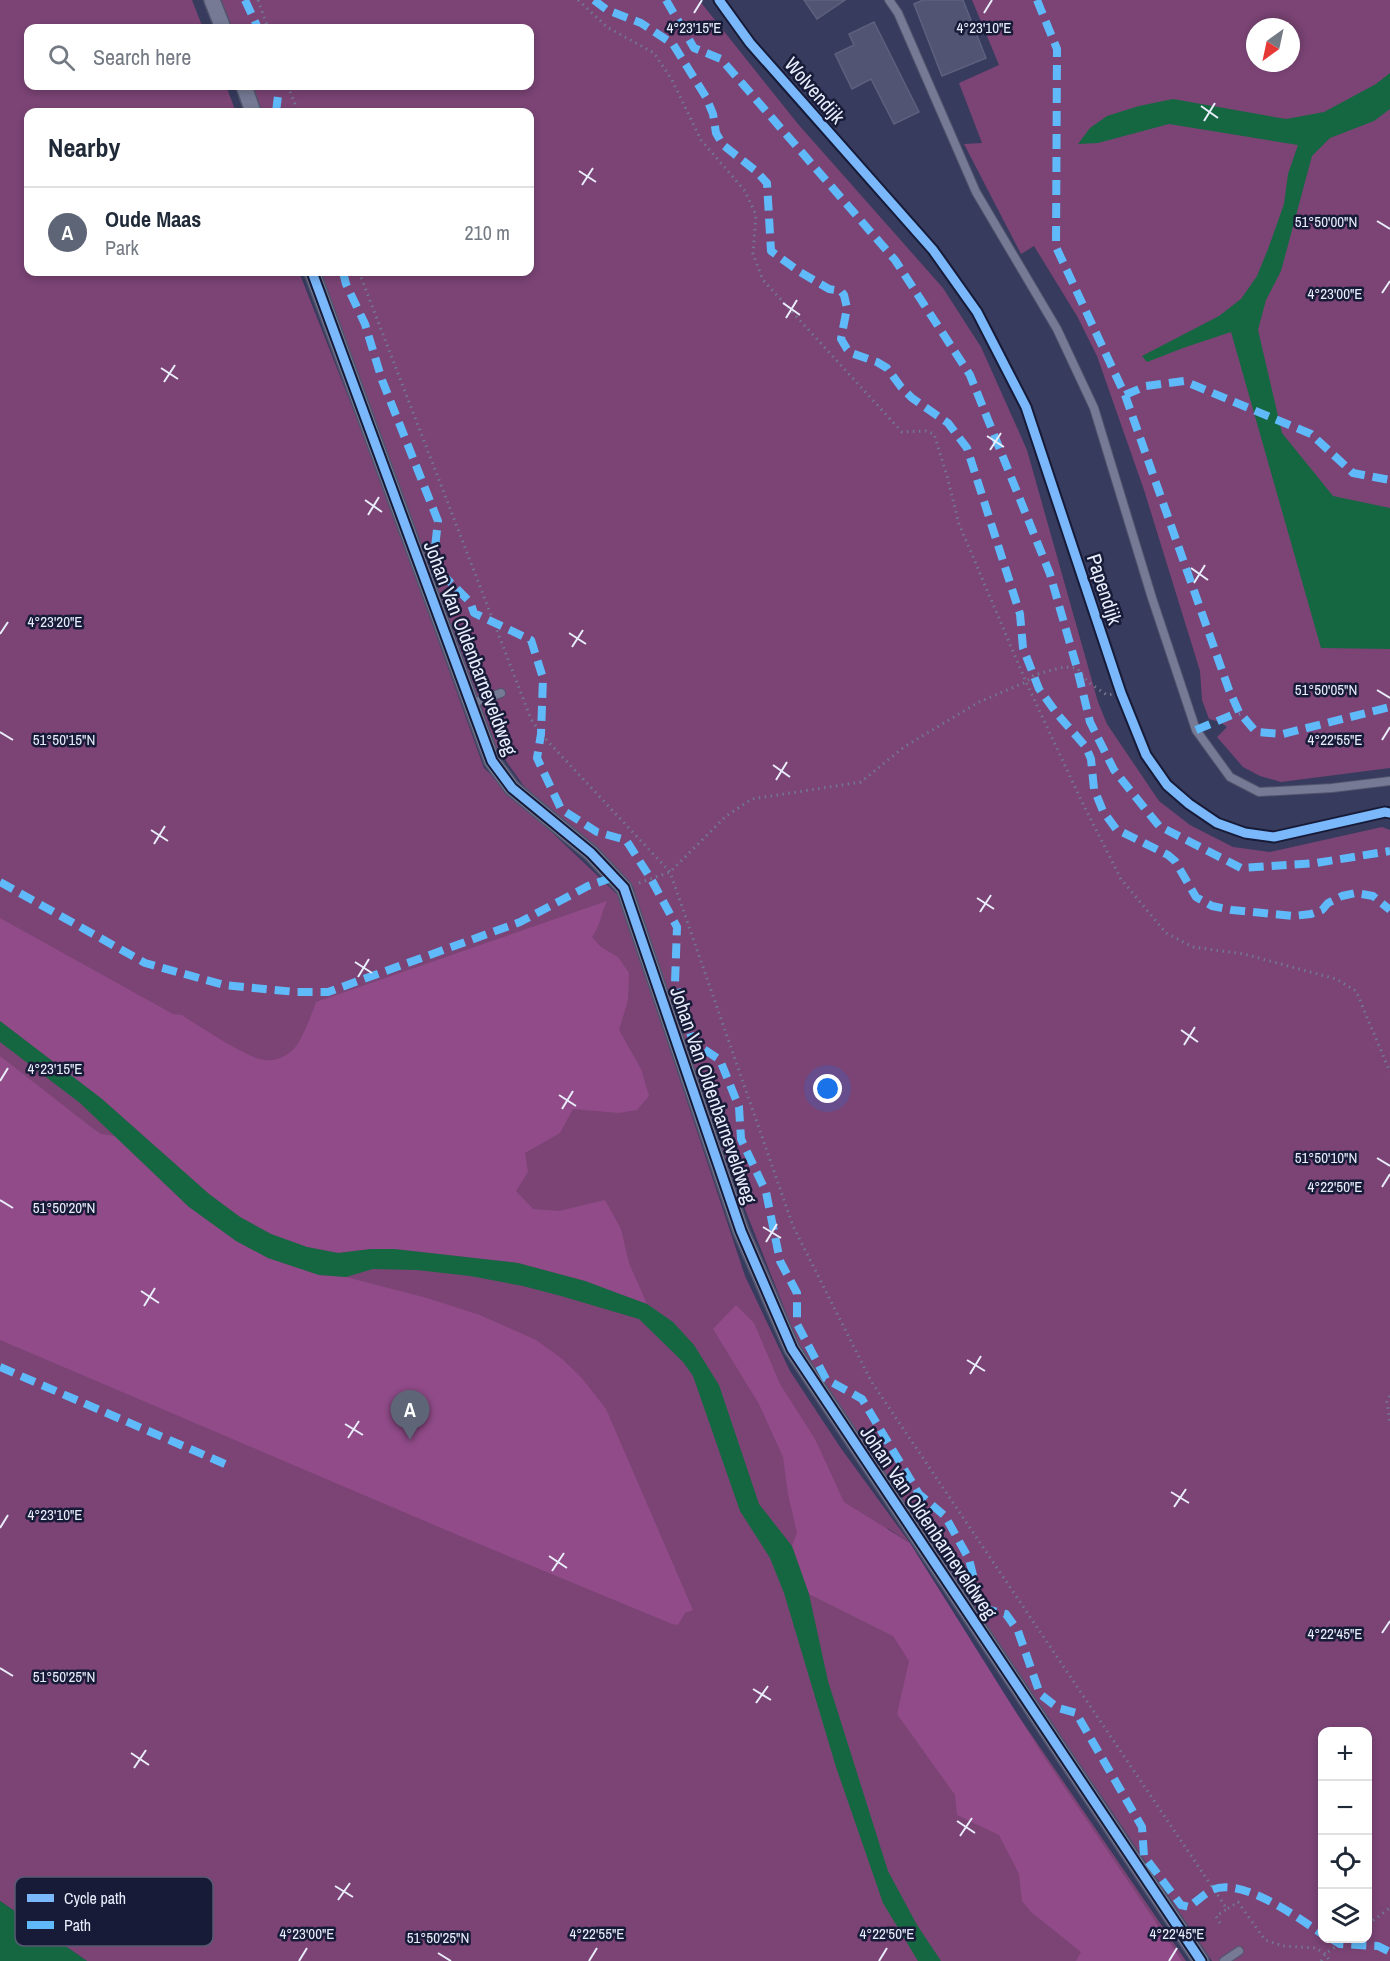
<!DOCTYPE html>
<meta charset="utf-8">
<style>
body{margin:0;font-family:"Archivo Narrow",sans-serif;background:#f2f2f3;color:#1f2937}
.controls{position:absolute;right:18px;bottom:18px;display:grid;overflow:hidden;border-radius:12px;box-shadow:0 3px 9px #0003}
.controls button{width:54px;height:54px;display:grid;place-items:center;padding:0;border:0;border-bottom:2px solid #e0e1e3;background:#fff;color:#1f2937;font:30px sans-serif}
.compass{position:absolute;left:1246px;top:18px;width:54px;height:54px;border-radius:50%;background:#fff;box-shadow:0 3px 9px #0003;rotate:213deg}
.you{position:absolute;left:828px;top:1089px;width:21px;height:21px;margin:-15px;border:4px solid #fff;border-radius:50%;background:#1a73e8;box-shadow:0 0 0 9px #1a73e833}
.badge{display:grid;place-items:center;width:39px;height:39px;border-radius:50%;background:#5e6576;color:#fff;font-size:20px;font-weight:700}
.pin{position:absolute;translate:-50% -50px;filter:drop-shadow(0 2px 3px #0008)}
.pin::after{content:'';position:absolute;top:32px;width:21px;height:18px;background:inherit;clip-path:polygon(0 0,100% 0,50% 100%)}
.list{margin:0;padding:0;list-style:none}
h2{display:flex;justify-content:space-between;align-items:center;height:78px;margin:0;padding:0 24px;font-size:26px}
h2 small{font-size:20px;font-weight:400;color:#747a83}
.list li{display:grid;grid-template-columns:39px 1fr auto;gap:18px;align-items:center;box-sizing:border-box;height:90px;padding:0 24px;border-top:2px solid #e0e1e3}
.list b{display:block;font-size:22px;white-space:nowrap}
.list p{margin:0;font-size:20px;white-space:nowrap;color:#747a83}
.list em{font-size:20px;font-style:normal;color:#747a83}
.icon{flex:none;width:33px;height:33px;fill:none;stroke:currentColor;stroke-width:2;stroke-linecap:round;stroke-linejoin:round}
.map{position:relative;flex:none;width:1390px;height:1961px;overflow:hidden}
.search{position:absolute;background:#fff;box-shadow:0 3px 9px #0003;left:24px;top:24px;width:510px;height:66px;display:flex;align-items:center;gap:15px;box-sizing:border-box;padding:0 21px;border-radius:12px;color:#747a83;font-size:22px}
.panel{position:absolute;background:#fff;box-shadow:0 3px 9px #0003;left:24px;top:108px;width:510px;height:168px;border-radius:12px}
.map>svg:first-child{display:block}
.green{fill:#7b4475;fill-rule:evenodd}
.forest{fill:#904b88}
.water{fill:#156741}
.building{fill:#515472;stroke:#5d617e;stroke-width:1.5}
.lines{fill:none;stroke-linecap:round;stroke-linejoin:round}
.lane-casing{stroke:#53556e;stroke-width:10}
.street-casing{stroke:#53556e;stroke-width:18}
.path{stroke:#73778f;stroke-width:3;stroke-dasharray:1.5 4.5;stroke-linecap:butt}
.lane{stroke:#767a94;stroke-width:8}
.street{stroke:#767a94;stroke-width:15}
.quiet{stroke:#60bafa;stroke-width:8;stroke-dasharray:15 8;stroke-linecap:butt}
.cycleway-casing{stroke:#171b37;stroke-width:13}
.cycleway{stroke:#7ab7fb;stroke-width:9}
.ticks{fill:none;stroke:#e9edfc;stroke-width:2}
.labels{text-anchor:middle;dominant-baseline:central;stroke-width:5;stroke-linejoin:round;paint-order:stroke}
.street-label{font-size:20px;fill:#e9edfc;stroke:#171b37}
.key{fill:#171b37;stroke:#565a72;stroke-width:1.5}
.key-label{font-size:16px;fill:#e9edfc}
.ticks-label{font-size:15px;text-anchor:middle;fill:#e9edfc;stroke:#171b37;stroke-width:5;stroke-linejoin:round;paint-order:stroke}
</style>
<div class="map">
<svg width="1390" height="1961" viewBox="0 0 1390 1961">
<rect width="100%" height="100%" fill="#373b5d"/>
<!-- green -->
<g class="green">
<polygon points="0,0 192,0 203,28 28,28 28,86 226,86 236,112 28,112 28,272 299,272 376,467 484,768 619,896 745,1276 790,1371 840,1447 910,1543 887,1528 968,1642 1186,1961 87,1961 0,1901"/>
<path d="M 220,0 L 699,0 L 798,124 L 943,288 L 981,347 L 1027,450 L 1098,702 L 1107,724 L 1159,801 L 1190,825 L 1233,847 L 1270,852 L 1382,827 L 1390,830 L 1390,1961 L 1212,1961 L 1105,1801 L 913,1525 L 800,1348 L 722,1151 L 635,901 L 634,888 L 523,785 L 492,741 L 320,272 L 530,272 L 530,112 L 261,112 L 251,86 L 530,86 L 530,28 L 231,28 ZM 1322,1732 L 1368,1732 L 1368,1938 L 1322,1938 Z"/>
<path d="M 972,0 L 1390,0 L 1390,768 L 1281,782 L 1260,776 L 1243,767 L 1217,737 L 1227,727 L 1220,722 L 1209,719 L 1202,700 L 1200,671 L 1144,490 L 1097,356 L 1077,316 L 1034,246 L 1021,254 L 964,144 L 982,143 L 959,83 L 999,65 ZM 1255,27 L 1291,27 L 1291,63 L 1255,63 Z"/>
</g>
<!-- forest -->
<g class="forest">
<path d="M 607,901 C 601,913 600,927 592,937 L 601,947 L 618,957 L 629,973 L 628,1000 L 619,1030 L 641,1069 L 649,1096 L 637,1110 L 619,1113 L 573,1109 L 560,1133 L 525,1153 L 528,1172 L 516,1191 L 533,1209 L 559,1211 L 605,1200 L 621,1229 L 629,1263 L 647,1304 L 585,1281 L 518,1263 L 394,1249 L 371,1249 L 338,1253 L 307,1247 L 271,1234 L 240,1217 L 209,1194 L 102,1099 L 0,1021 L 0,918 L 173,1014 L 182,1015 C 199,1026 247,1058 264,1060 C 276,1062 290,1055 297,1045 C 305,1032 311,1016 316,1002 Z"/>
<polygon points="0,1056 91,1127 101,1134 115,1136 189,1207 268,1258 319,1275 346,1277 427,1298 480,1315 536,1340 561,1358 581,1377 606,1409 693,1610 685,1613 678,1625 672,1624 460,1536 0,1340"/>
<polygon points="736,1305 754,1323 780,1384 815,1439 844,1502 910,1543 1044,1757 1182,1961 1076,1961 1081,1952 1031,1912 1022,1901 1019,1874 999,1835 957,1815 955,1795 897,1714 909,1661 893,1636 809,1594 792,1546 797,1533 788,1494 783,1457 759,1404 713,1329"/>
</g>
<!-- water -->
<g class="water">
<polygon points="1390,73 1390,109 1374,121 1330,138 1312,156 1281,271 1266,300 1258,330 1282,433 1333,496 1390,508 1390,649 1321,648 1231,332 1183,348 1147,362 1142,356 1219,316 1241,299 1257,276 1268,249 1284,204 1288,174 1298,145 1169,124 1098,143 1078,144 1090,128 1107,116 1139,106 1173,99 1286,119 1324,112 1376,84"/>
<polygon points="0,1021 102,1099 209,1194 240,1217 271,1234 307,1247 338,1253 371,1249 394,1249 518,1263 585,1281 617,1293 647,1304 673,1322 694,1345 719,1385 759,1504 792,1546 809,1594 828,1681 888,1871 917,1925 941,1961 918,1961 883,1903 836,1767 784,1593 770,1558 740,1511 693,1376 683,1362 639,1319 561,1296 523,1286 470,1276 417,1270 373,1269 346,1277 319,1275 268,1258 236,1241 189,1207 80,1103 0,1042"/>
<polygon points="0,1901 87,1961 0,1961"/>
</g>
<!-- building -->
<g class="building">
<polygon points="804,0 845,0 817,19"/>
<polygon points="923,0 963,0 986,58 942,76 914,4"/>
<polygon points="874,22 919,112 894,124 871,79 852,89 835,54 854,45 849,34"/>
</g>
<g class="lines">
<defs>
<g id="lane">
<polyline points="889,0 898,13 976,192 1057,329 1094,408 1152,598 1196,730 1230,777 1259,792 1332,788 1390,781"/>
<polyline points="470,704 501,693"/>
<polyline points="1224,1961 1239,1951"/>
</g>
<g id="street">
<polyline points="212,0 223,28"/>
<polyline points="244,86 253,112"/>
<polyline points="312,272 492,761 512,788 591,853 624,888 741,1231 792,1349 1201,1961"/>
</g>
</defs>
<!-- lane casing -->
<use href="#lane" class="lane-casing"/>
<!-- street casing -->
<use href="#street" class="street-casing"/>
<!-- path -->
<g class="path">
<polyline points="258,0 268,28"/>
<polyline points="578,0 607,27 654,53 672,80 701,140 745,191 756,215 753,254 763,280 902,432 926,431 934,434 947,476 959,524 1026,682 1082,802 1121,879 1166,933 1193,947 1244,954 1336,979 1356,991 1390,1072"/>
<polyline points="288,86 298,112"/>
<polyline points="359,272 531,719 541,734 670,872 793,1226 871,1381 1227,1909 1238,1902 1265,1940 1283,1946 1316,1948 1325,1954 1330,1961"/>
<polyline points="639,883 670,872 726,816 752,799 861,782 904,747 979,702 1026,682 1034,675 1064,667 1077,668 1088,682 1107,695 1121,693"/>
<polyline points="1390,1396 1387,1402 1390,1424"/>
<polyline points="1220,1923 1216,1916 1227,1909"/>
<polyline points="1368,1924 1390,1908"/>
<polyline points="1321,1961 1325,1954 1348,1938"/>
</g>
<!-- lane -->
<use href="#lane" class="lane"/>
<!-- street -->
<use href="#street" class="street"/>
<!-- quiet -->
<g class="quiet">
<polyline points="245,0 258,28"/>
<polyline points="594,0 607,10 641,23 673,44 706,97 713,114 716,133 723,145 756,171 767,183 771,251 800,272 829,289 841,291 844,295 847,308 841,339 847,349 851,353 877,362 887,368 901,387 912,398 948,423 967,448 1020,614 1023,648 1039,689 1058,715 1086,747 1091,759 1094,789 1103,811 1116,829 1168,855 1175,861 1196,897 1212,906 1232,910 1293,916 1311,914 1322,910 1328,903 1342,896 1356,893 1373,896 1390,910"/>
<polyline points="666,0 694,48 721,59 895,260 970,375 1050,574 1077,668 1090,722 1114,770 1159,826 1241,868 1316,863 1390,851"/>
<polyline points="1037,0 1057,49 1056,247 1125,395 1229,690 1239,712 1256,732 1283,734 1390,707"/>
<polyline points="276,112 278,96 276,86"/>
<path d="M 343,272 L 346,284 L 365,324 L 382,380 L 438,521 L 433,565 L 470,602 L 474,613 L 531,640 L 543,678 L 541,734 L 537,758 L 561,809 L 597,832 L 626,840 L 651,879 L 677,927 L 675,983 L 693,1042 L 720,1060 L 739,1107 L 741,1139 L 766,1192 L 780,1261 L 797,1293 L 797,1324 L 826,1379 L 862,1399 L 919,1494 L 945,1516 L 969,1559 L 979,1600 L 989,1610 L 1006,1614 L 1018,1631 L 1040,1694 L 1058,1708 L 1076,1713 L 1142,1827 L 1144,1856 L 1181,1905 L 1189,1907 C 1196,1902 1204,1894 1212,1890 C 1240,1876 1299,1918 1322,1934"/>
<polyline points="1125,395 1146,386 1184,381 1311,434 1353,473 1390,480"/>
<polyline points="1196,730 1239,712"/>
<polyline points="0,882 145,963 224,985 296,992 328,992 520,922 588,886 614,877"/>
<polyline points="0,1367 232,1467"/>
<polyline points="1330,1938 1340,1944 1378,1946 1390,1952"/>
</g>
<defs>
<g id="cycleway">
<polyline points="719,0 750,43 933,250 977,312 1026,407 1121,693 1146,755 1167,785 1189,804 1217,823 1245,833 1274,837 1385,812 1390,813"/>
<polyline points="312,272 492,761 512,788 591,853 624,888 741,1231 792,1349 1201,1961"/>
</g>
</defs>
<!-- cycleway casing -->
<use href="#cycleway" class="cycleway-casing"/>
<!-- cycleway -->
<use href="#cycleway" class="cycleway"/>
</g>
<!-- ticks -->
<path class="ticks" d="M 694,13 L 702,0M 984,13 L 992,0M 1201,106 L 1218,118M 1204,121 L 1215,103M 579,171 L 596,182M 582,185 L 593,168M 1377,221 L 1390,229M 1382,293 L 1390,281M 783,303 L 800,315M 786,318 L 797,300M 161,368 L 178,379M 164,382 L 175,365M 987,436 L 1004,447M 990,450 L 1001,433M 365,500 L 382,512M 368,515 L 379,497M 1191,568 L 1208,580M 1194,583 L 1205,565M 569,633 L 586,644M 0,634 L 8,622M 572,647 L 583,630M 1377,690 L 1390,698M 0,732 L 13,740M 1382,740 L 1390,727M 773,765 L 790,777M 776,780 L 787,762M 151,830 L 168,841M 154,844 L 165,826M 977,898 L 994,909M 980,912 L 991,895M 355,962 L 372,973M 358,977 L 369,959M 1181,1030 L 1198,1042M 1184,1045 L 1195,1027M 0,1081 L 8,1068M 559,1095 L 576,1106M 562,1109 L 573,1091M 1377,1158 L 1390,1166M 1382,1187 L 1390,1174M 0,1200 L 13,1208M 763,1227 L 781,1238M 766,1242 L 777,1224M 141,1291 L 159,1303M 144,1306 L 155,1288M 967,1360 L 985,1371M 970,1374 L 981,1356M 345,1424 L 363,1435M 348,1438 L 359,1421M 1171,1492 L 1189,1503M 1174,1507 L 1186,1489M 0,1528 L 8,1515M 549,1556 L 567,1568M 552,1571 L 564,1553M 1382,1633 L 1390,1621M 0,1668 L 13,1676M 753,1689 L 771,1700M 756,1703 L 768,1686M 131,1753 L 149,1765M 134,1768 L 146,1750M 957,1821 L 975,1833M 960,1836 L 972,1818M 335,1886 L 353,1897M 338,1900 L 350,1883M 438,1953 L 451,1961M 299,1961 L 307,1948M 589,1961 L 597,1948M 879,1961 L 887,1948M 1169,1961 L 1177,1948"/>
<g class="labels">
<!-- street labels -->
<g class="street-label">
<text transform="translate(815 90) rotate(49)">Wolvendijk</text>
<text transform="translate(1105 589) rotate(72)">Papendijk</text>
<text transform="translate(471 648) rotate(69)">Johan Van Oldenbarneveldweg</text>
<text transform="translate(714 1095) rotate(71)">Johan Van Oldenbarneveldweg</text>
<text transform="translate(929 1522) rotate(56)">Johan Van Oldenbarneveldweg</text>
</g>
</g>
<!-- legend -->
<rect x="15" y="1877" width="198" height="69" rx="9" class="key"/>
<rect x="27" y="1894" width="27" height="8" fill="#7ab7fb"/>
<rect x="27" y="1921" width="27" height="8" fill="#60bafa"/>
<g class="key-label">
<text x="64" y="1904">Cycle path</text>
<text x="64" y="1931">Path</text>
</g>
<g class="ticks-label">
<text x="984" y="33">4°23'10"E</text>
<text x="694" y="33">4°23'15"E</text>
<text x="1326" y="227">51°50'00"N</text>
<text x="1335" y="299">4°23'00"E</text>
<text x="55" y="627">4°23'20"E</text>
<text x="1326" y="695">51°50'05"N</text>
<text x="64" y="745">51°50'15"N</text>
<text x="1335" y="745">4°22'55"E</text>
<text x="55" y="1074">4°23'15"E</text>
<text x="1326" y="1163">51°50'10"N</text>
<text x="1335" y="1192">4°22'50"E</text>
<text x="64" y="1213">51°50'20"N</text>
<text x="55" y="1520">4°23'10"E</text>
<text x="1335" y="1639">4°22'45"E</text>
<text x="64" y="1682">51°50'25"N</text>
<text x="307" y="1939">4°23'00"E</text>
<text x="597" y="1939">4°22'55"E</text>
<text x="887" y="1939">4°22'50"E</text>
<text x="1177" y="1939">4°22'45"E</text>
<text x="438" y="1943">51°50'25"N</text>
</g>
</svg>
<div class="controls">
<button>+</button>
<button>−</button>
<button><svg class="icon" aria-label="locate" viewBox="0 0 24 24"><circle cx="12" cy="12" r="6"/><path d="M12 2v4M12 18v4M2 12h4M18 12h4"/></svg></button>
<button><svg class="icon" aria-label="layers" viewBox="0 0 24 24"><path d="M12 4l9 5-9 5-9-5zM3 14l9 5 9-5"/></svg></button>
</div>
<svg class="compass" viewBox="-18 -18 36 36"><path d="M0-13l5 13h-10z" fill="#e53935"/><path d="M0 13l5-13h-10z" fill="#747a83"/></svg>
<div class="you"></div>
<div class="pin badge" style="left:410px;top:1440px">A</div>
<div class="search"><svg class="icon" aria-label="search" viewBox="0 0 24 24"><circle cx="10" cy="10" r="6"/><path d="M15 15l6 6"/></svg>Search here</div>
<section class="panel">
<h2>Nearby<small></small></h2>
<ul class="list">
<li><span class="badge">A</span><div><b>Oude Maas</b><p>Park</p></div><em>210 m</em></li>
</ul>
</section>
</div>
